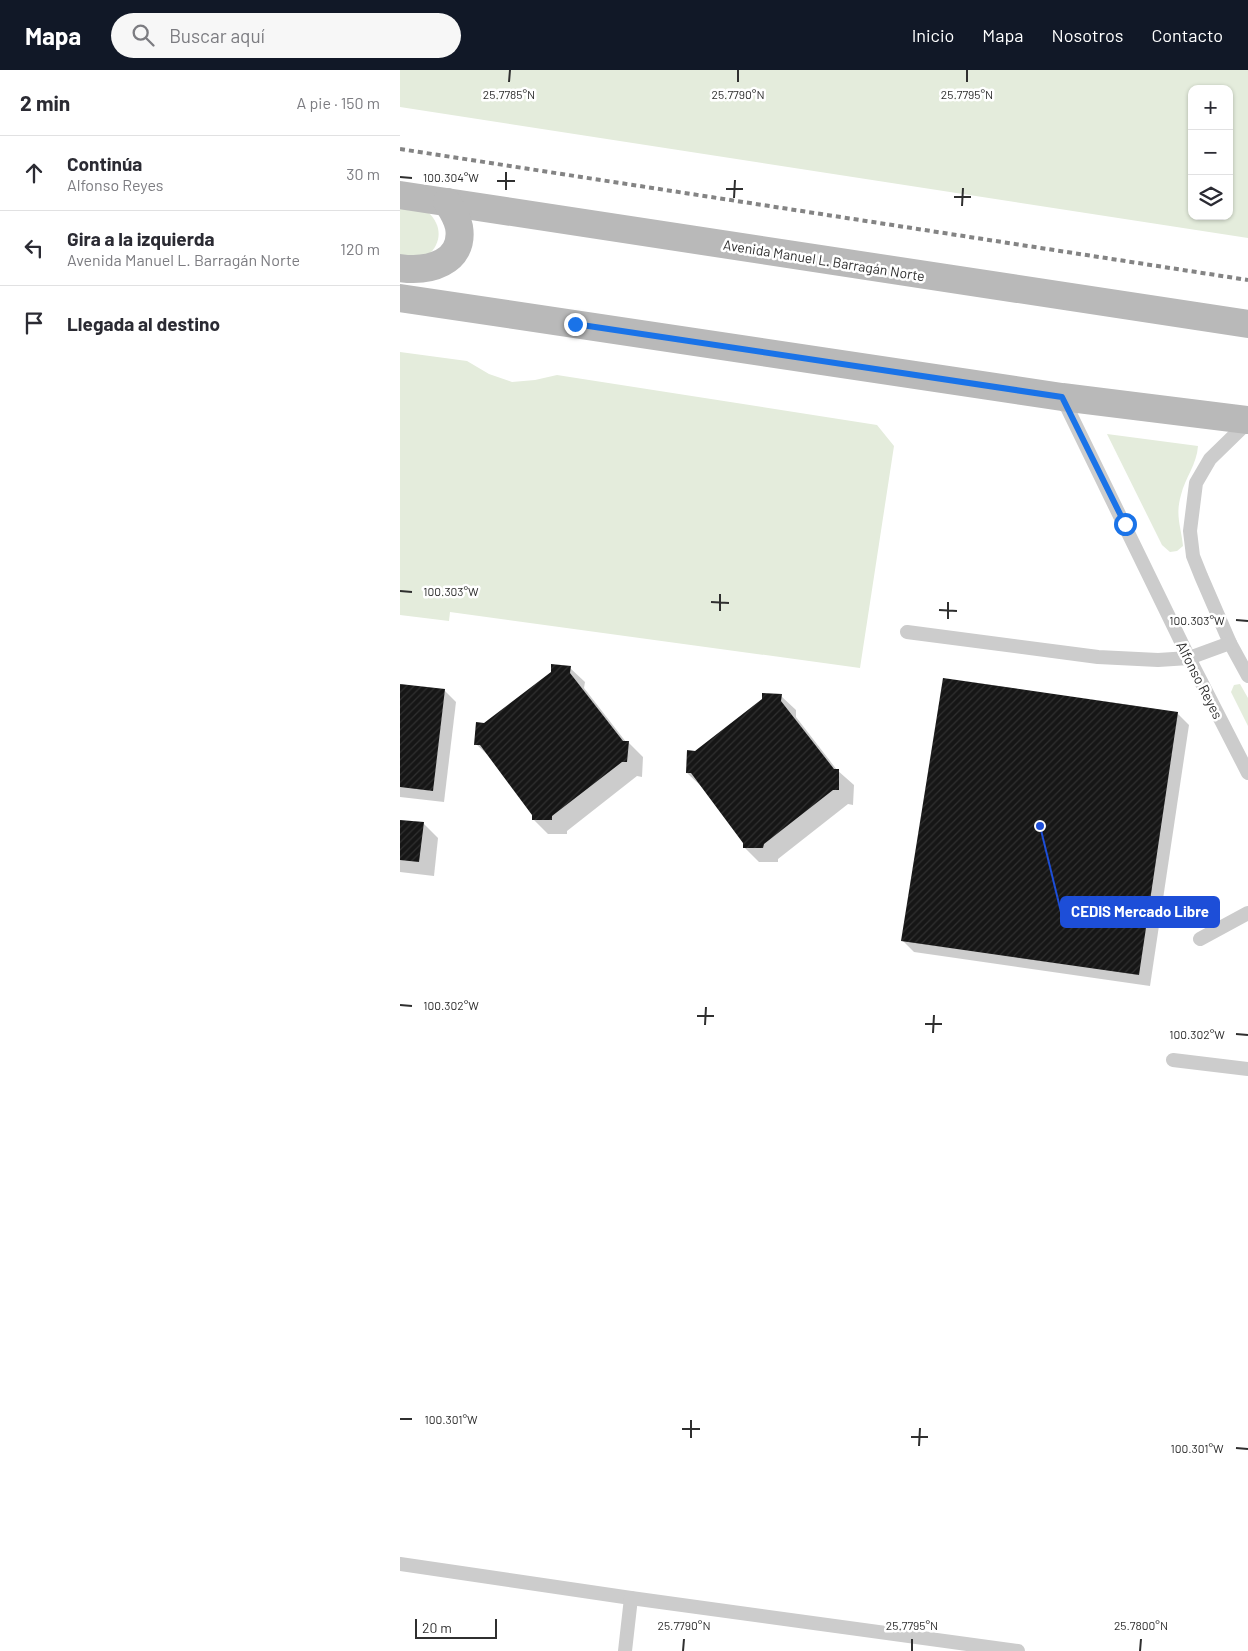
<!DOCTYPE html>
<html lang="es">
<meta charset="utf-8">
<style>
body{margin:0;font-family:Barlow,sans-serif;background:#f7f7f7;color:#2b2b33}
.controls{position:absolute;right:15px;top:15px;display:grid;overflow:hidden;border-radius:10px;box-shadow:0 1px 4px #0004}
.controls button{width:45px;height:45px;display:grid;place-items:center;padding:0;border:0;border-bottom:1px solid #e1e1e2;background:#fff;color:#2b2b33;font:25px sans-serif}
.scale{position:absolute;left:15px;bottom:12px;width:82px;box-sizing:border-box;padding-left:5px;border:2px solid #2f2f2f;border-top:0;font-size:14px;line-height:18px;white-space:nowrap;color:#2f2f2f;-webkit-text-stroke:4px #fff;paint-order:stroke}
.stop{position:absolute;width:15px;height:15px;margin:-11px;border:4px solid #1a73e8;border-radius:50%;background:#fff}
.stop.end{background:#1a73e8;border-color:#fff;box-shadow:0 1px 5px #0008}
.list{margin:0;padding:0;list-style:none}
h2{display:flex;justify-content:space-between;align-items:center;height:65px;margin:0;padding:0 20px;font-size:21px}
h2 small{font-size:16px;font-weight:400;color:#7c7c81}
.list li{display:grid;grid-template-columns:32px 1fr auto;gap:15px;align-items:center;box-sizing:border-box;height:75px;padding:0 20px;border-top:1px solid #e1e1e2}
.list b{display:block;font-size:19px;white-space:nowrap}
.list p{margin:0;font-size:16px;white-space:nowrap;color:#7c7c81}
.list em{font-size:16px;font-style:normal;color:#7c7c81}
.icon{flex:none;width:28px;height:28px;fill:none;stroke:currentColor;stroke-width:2;stroke-linecap:round;stroke-linejoin:round}
.map{position:relative;flex:none;width:848px;height:1581px;overflow:hidden}
header{display:flex;align-items:center;gap:30px;box-sizing:border-box;height:70px;padding:0 25px;background:#111827;color:#fff}
header strong{font-size:24px}
nav{display:flex;gap:28px;margin-inline-start:auto;font-size:18px}
.search{width:350px;height:45px;background:#f7f7f7;display:flex;align-items:center;gap:12px;box-sizing:border-box;padding:0 18px;border-radius:28px;color:#7c7c81;font-size:19px}
main{display:flex}
aside{flex:1;background:#fff}
.map>svg:first-child{display:block}
.green{fill:#e4ecdc;fill-rule:evenodd}
.shadow{fill:#0003}
.building{fill:url(#building-hatch)}
.lines{fill:none;stroke-linecap:round;stroke-linejoin:round}
.lane{stroke:#ccc;stroke-width:14}
.secondary{stroke:#b9b9b9;stroke-width:28}
.rail{stroke:#848484;stroke-width:4;stroke-dasharray:5 4;stroke-linecap:butt}
.route{stroke:#1a73e8;stroke-width:6}
.ticks{fill:none;stroke:#2f2f2f;stroke-width:2}
.labels{text-anchor:middle;dominant-baseline:central;stroke-width:5;stroke-linejoin:round;paint-order:stroke}
.street-label{font-size:14px;fill:#2f2f2f;stroke:#fff}
.ticks-label{font-size:12px;text-anchor:middle;fill:#2f2f2f;stroke:#fff;stroke-width:5;stroke-linejoin:round;paint-order:stroke}
.leader{fill:none;stroke:#1d4ed8;stroke-width:2}
.callout-dot{fill:#1d4ed8;stroke:#fff;stroke-width:2}
.callout{fill:#1d4ed8;stroke:#1d4ed8;stroke-width:2}
.callout-label{font-size:15px;text-anchor:middle;font-weight:bold;fill:#fff}
</style>
<header>
<strong>Mapa</strong>
<div class="search"><svg class="icon" aria-label="search" viewBox="0 0 24 24"><circle cx="10" cy="10" r="6"/><path d="M15 15l6 6"/></svg>Buscar aquí</div>
<nav><a>Inicio</a><a>Mapa</a><a>Nosotros</a><a>Contacto</a></nav>
</header>
<main>
<aside>
<h2>2 min<small>A pie · 150 m</small></h2>
<ul class="list">
<li><svg class="icon" aria-label="ahead" viewBox="0 0 24 24"><path d="M12 20V5M6 11l6-6 6 6"/></svg><div><b>Continúa</b><p>Alfonso Reyes</p></div><em>30 m</em></li>
<li><svg class="icon" aria-label="left" viewBox="0 0 24 24"><path d="M17 20v-9H6M10 6l-5 5 5 5"/></svg><div><b>Gira a la izquierda</b><p>Avenida Manuel L. Barragán Norte</p></div><em>120 m</em></li>
<li><svg class="icon" aria-label="arrive" viewBox="0 0 24 24"><path d="M6 21V4h12l-3 4 3 4H6"/></svg><div><b>Llegada al destino</b></div></li>
</ul>
</aside>
<div class="map">
<svg width="848" height="1581" viewBox="0 0 848 1581">
<defs>
<pattern id="building-hatch" width="6" height="6" patternUnits="userSpaceOnUse" patternTransform="scale(1.25)"><rect width="6" height="6" fill="#161616"/><path d="M-1 1l2-2M0 6l6-6M5 7l2-2" fill="none" stroke="#303030"/></pattern>
</defs>
<rect width="100%" height="100%" fill="#fff"/>
<!-- green -->
<g class="green">
<path d="M 0,0 L 848,0 L 848,168 L 0,37 ZM 792,19 L 829,19 L 829,146 L 792,146 Z"/>
<path d="M 0,138 L 29,143 C 42,156 42,173 28,185 L 0,187 Z"/>
<polygon points="0,282 67,291 89,304 112,312 135,310 157,305 477,355 494,376 460,598 50,542 49,551 0,545"/>
<path d="M 707,364 L 798,376 C 797,394 785,408 781,425 C 775,446 781,456 783,476 L 777,481 L 770,482 L 762,475 Z"/>
<polygon points="840,614 848,628 848,656 831,622 834,615"/>
</g>
<!-- shadow -->
<g class="shadow">
<polygon points="170,598 185,612 184,618 226,672 228,672 243,687 242,707 237,706 167,761 167,764 148,764 133,749 133,745 92,689 76,674 84,654"/>
<polygon points="0,615 44,620 56,632 44,732 0,727"/>
<polygon points="381,626 396,640 396,647 437,700 454,715 453,735 448,734 378,789 378,792 359,792 344,777 344,773 302,717 287,703 295,682"/>
<polygon points="777,643 789,655 750,916 514,882 502,870"/>
<polygon points="0,751 23,753 38,768 34,806 0,802"/>
</g>
<!-- building -->
<g class="building">
<polygon points="151,594 171,596 170,603 223,671 229,671 227,692 222,692 152,746 152,750 132,750 132,745 80,675 74,675 76,652 84,653 151,602"/>
<polygon points="543,608 778,642 739,905 501,871"/>
<polygon points="0,614 45,619 33,721 0,717"/>
<polygon points="362,623 382,624 381,631 434,699 439,699 439,720 433,720 364,774 363,778 343,778 343,773 291,703 286,703 287,680 295,681 362,629"/>
<polygon points="0,750 24,752 19,792 0,790"/>
</g>
<g class="lines">
<!-- lane -->
<g class="lane">
<polyline points="662,327 789,588 848,703"/>
<polyline points="848,352 810,389 796,413 790,461 793,486 801,506 830,573 848,606"/>
<polyline points="507,562 698,587 758,590 789,588 830,573"/>
<polyline points="800,869 848,843"/>
<polyline points="773,990 848,999"/>
<polyline points="0,1494 231,1528 618,1581"/>
<polyline points="225,1581 231,1528"/>
</g>
<!-- secondary -->
<g class="secondary">
<polyline points="0,125 848,254"/>
<path d="M 0,198 C 28,202 65,193 59,157 C 57,147 52,140 47,132"/>
<polyline points="0,228 662,327 848,350"/>
</g>
<!-- rail -->
<polyline class="rail" points="0,79 848,210"/>
</g>
<g class="lines">
<!-- route -->
<polyline class="route" points="175,254 662,327 725,454"/>
</g>
<!-- ticks -->
<path class="ticks" d="M 109,12 L 110,0M 338,12 L 338,0M 567,12 L 567,0M 0,107 L 12,108M 97,111 L 115,111M 326,119 L 343,119M 106,120 L 106,102M 554,127 L 571,127M 334,128 L 335,110M 562,136 L 563,118M 0,521 L 12,522M 311,532 L 329,533M 539,540 L 557,541M 320,541 L 320,524M 548,549 L 548,532M 836,550 L 848,551M 0,935 L 12,936M 297,946 L 314,946M 525,954 L 542,954M 305,955 L 306,937M 533,963 L 534,945M 836,964 L 848,965M 0,1349 L 12,1349M 282,1359 L 300,1359M 511,1367 L 528,1367M 291,1368 L 291,1350M 519,1376 L 520,1358M 836,1378 L 848,1379M 283,1581 L 284,1569M 512,1581 L 512,1569M 740,1581 L 741,1569"/>
<g class="labels">
<!-- street labels -->
<g class="street-label">
<text transform="translate(424 190) rotate(9)">Avenida Manuel L. Barragán Norte</text>
<text transform="translate(800 610) rotate(63)">Alfonso Reyes</text>
</g>
</g>
<g class="ticks-label">
<text x="109" y="29">25.7785°N</text>
<text x="338" y="29">25.7790°N</text>
<text x="567" y="29">25.7795°N</text>
<text x="51" y="112">100.304°W</text>
<text x="51" y="526">100.303°W</text>
<text x="797" y="555">100.303°W</text>
<text x="51" y="940">100.302°W</text>
<text x="797" y="969">100.302°W</text>
<text x="51" y="1354">100.301°W</text>
<text x="797" y="1383">100.301°W</text>
<text x="284" y="1560">25.7790°N</text>
<text x="512" y="1560">25.7795°N</text>
<text x="741" y="1560">25.7800°N</text>
</g>
<!-- callouts -->
<path class="leader" d="M640 756L661 842"/>
<circle class="callout-dot" cx="640" cy="756" r="5"/>
<rect class="callout" x="661" y="827" width="158" height="30" rx="5"/>
<g class="callout-label">
<text x="740" y="847">CEDIS Mercado Libre</text>
</g>
</svg>
<div class="controls">
<button>+</button>
<button>−</button>
<button><svg class="icon" aria-label="layers" viewBox="0 0 24 24"><path d="M12 4l9 5-9 5-9-5zM3 14l9 5 9-5"/></svg></button>
</div>
<div class="scale">20 m</div>
<div class="stop" style="left:725px;top:454px"></div>
<div class="stop end" style="left:175px;top:254px"></div>
</div>
</main>
